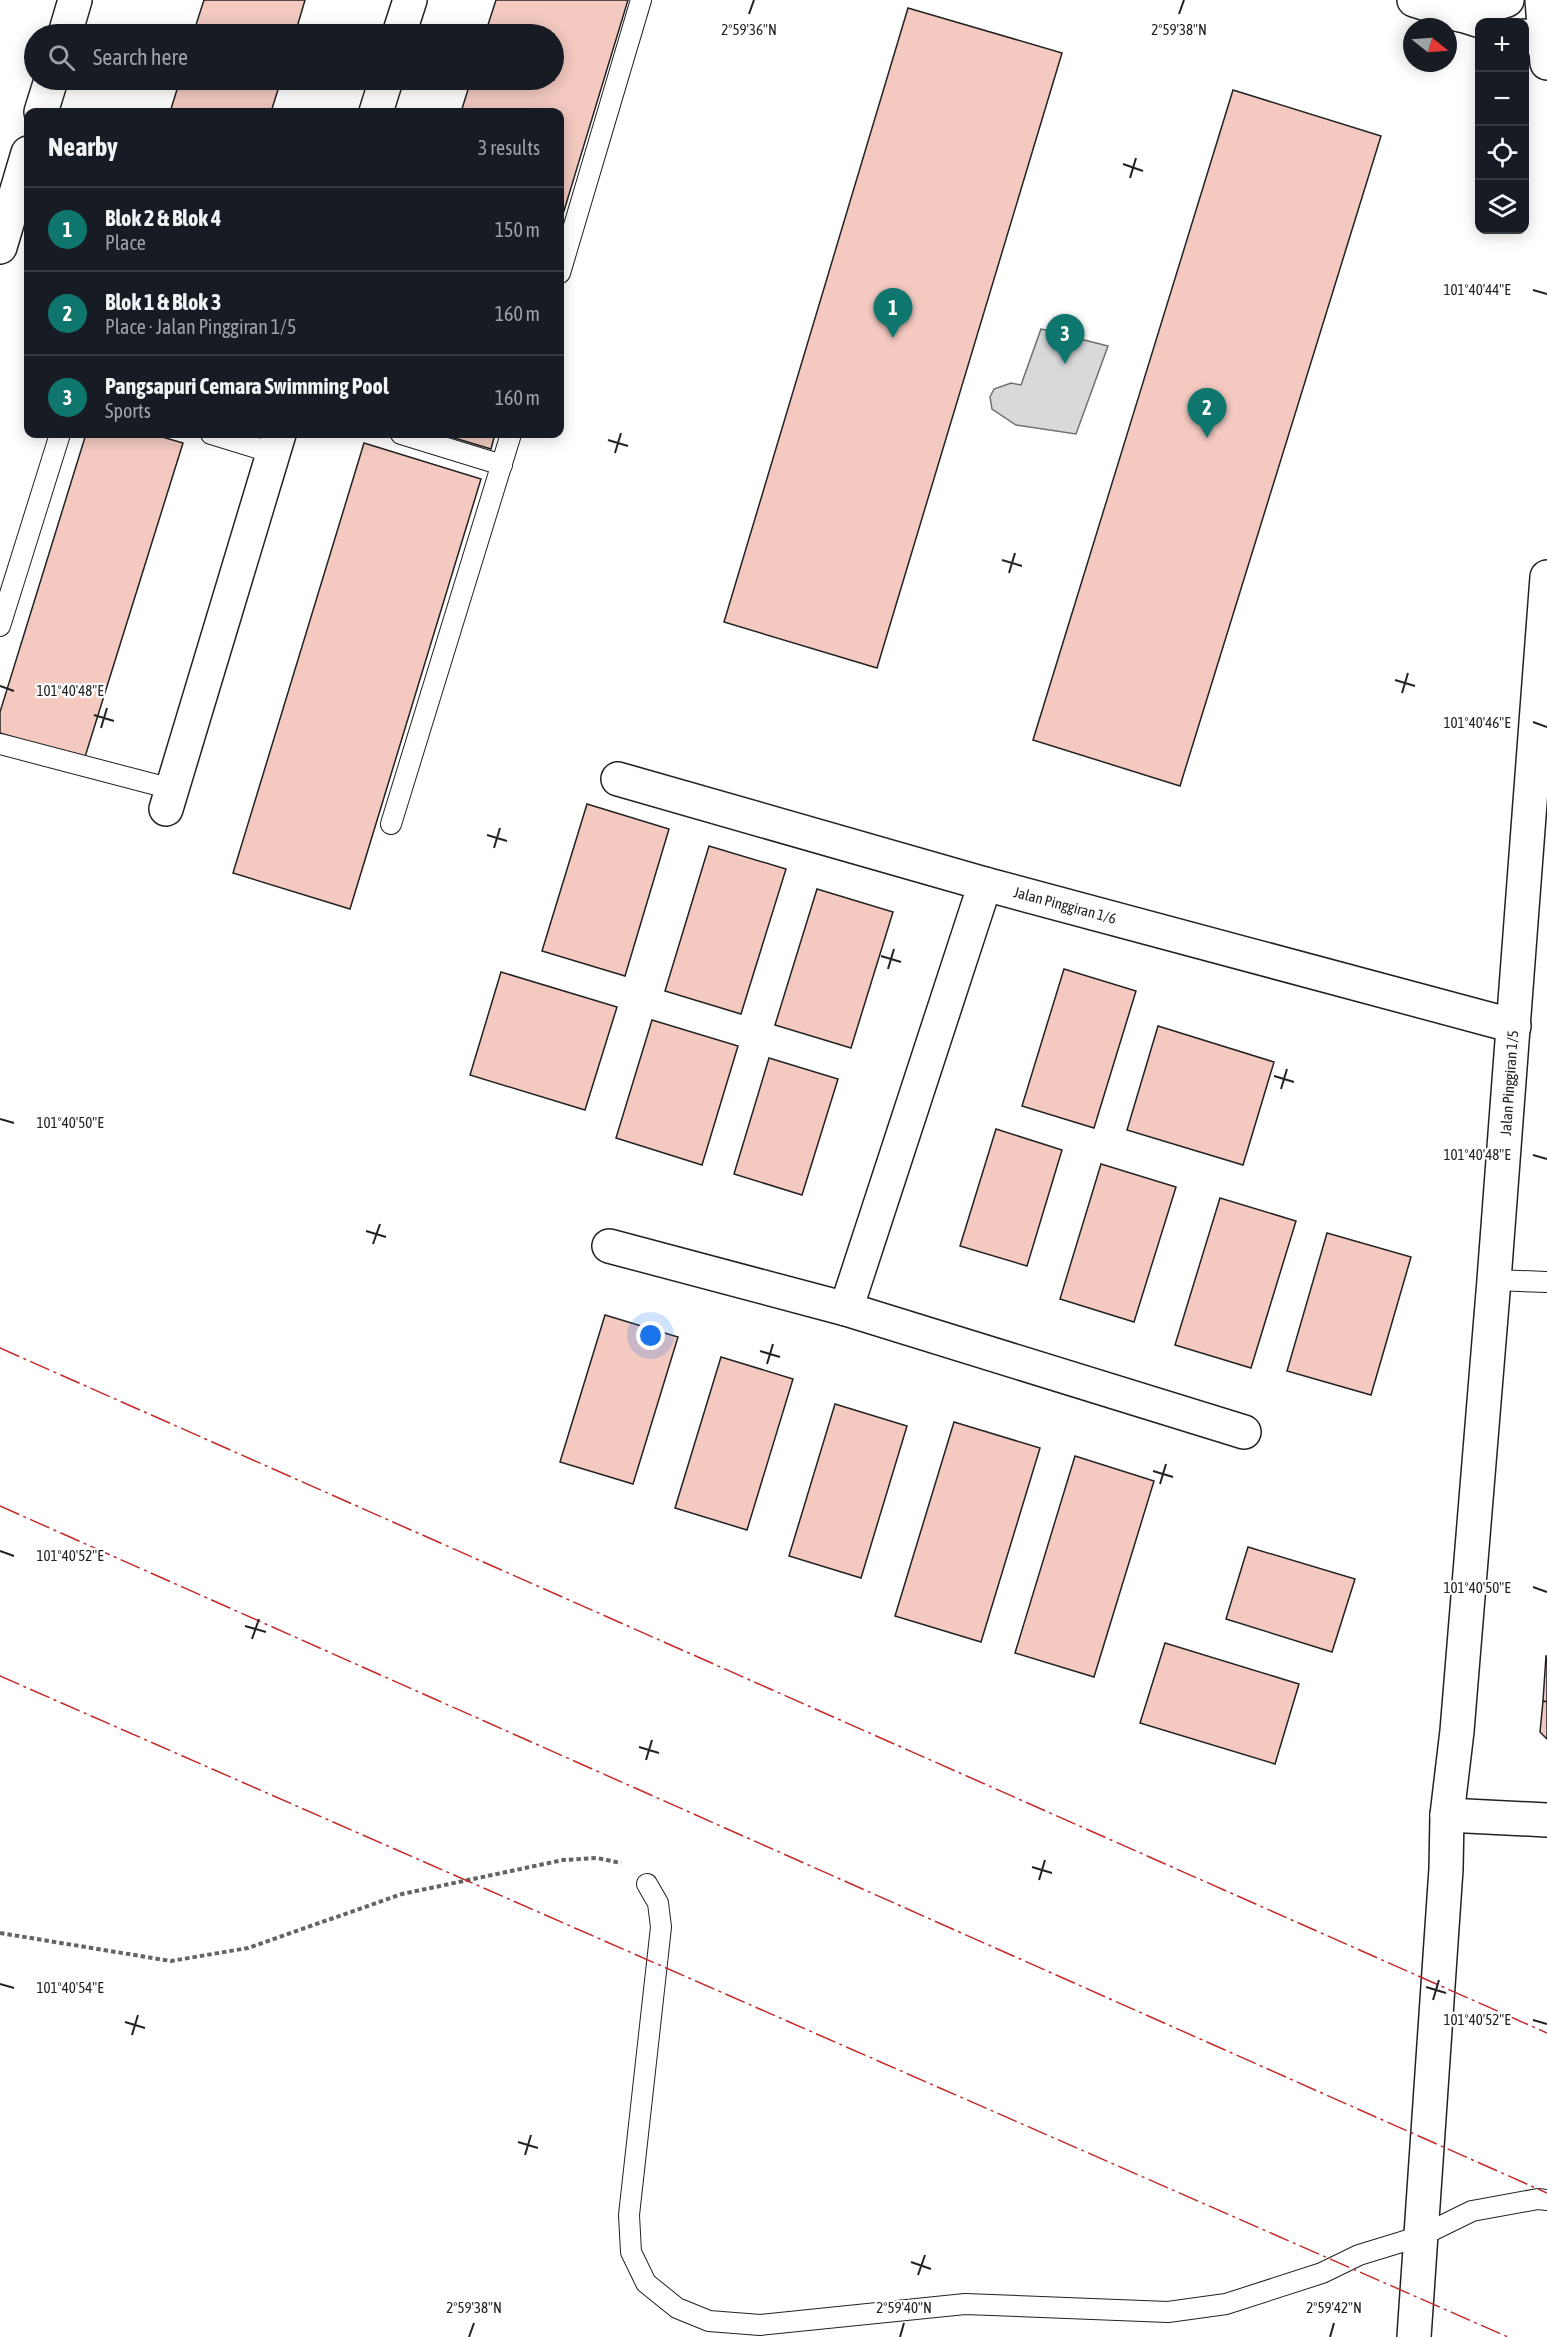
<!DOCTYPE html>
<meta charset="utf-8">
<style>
body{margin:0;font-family:"Asap Condensed",sans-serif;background:#242831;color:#f1f3f6}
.controls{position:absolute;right:18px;top:18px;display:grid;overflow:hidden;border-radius:12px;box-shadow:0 3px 15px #0003}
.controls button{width:54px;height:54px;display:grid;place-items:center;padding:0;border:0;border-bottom:2px solid #363941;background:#171b24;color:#f1f3f6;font:30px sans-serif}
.compass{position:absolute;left:1403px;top:18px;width:54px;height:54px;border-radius:50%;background:#171b24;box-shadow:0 3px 15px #0003;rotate:107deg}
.you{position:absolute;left:651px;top:1336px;width:21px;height:21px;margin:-15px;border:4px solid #fff;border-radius:50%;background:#1a73e8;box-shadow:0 0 0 9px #1a73e833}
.badge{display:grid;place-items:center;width:39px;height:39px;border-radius:50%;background:#0f766e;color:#fff;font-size:20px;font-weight:700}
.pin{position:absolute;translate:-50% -50px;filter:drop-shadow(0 2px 3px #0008)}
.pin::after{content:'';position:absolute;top:32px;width:21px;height:18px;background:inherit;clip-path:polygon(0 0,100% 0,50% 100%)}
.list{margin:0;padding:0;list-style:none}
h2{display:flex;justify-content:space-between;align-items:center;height:78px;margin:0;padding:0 24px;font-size:26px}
h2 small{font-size:20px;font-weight:400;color:#9ea1a6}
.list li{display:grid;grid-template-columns:39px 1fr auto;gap:18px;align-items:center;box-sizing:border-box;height:84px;padding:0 24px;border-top:2px solid #363941}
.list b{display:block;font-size:22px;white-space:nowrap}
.list p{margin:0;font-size:20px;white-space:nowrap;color:#9ea1a6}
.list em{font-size:20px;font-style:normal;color:#9ea1a6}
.icon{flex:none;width:33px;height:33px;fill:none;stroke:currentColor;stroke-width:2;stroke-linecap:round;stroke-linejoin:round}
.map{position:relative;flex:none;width:1547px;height:2337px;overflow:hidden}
.search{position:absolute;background:#171b24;box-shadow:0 3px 15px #0003;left:24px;top:24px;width:540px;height:66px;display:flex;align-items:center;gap:15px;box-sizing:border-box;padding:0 21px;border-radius:33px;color:#9ea1a6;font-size:22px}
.panel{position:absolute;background:#171b24;box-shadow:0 3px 15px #0003;left:24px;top:108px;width:540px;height:330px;border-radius:12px}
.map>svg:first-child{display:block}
.water{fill:#d9d9d9;stroke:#6f6f6f;stroke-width:1.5}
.building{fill:#f3c9c0;stroke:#222;stroke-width:1.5}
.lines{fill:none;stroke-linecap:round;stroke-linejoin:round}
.lane-casing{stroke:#222;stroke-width:22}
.street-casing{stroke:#222;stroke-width:36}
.secondary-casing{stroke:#222;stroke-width:36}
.path{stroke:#646464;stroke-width:4;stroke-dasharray:4.5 3;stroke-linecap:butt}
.lane{stroke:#fff;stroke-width:20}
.street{stroke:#fff;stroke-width:33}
.secondary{stroke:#fff;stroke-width:33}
.power{stroke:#c62828;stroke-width:1.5;stroke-dasharray:21 4.5 3 4.5;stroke-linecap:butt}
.ticks{fill:none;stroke:#222;stroke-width:2}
.labels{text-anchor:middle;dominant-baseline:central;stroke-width:4.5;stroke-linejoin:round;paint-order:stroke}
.street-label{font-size:15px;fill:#222;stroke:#fff}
.ticks-label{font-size:15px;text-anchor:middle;fill:#222;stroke:#fff;stroke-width:4.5;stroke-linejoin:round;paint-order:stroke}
</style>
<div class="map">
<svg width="1547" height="2337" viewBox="0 0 1547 2337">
<rect width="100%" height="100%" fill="#fff"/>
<!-- water -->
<polygon class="water" points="1041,329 1108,346 1076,434 1016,425 992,409 990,397 994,389 1011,383 1021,385"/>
<!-- building -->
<g class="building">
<polygon points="204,0 305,0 295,34 193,34"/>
<polygon points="496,0 628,0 560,224 560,112 461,112 471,80 554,80 554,34 485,34"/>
<polygon points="908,8 1062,53 877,668 724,622"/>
<polygon points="180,80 281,80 271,112 170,112"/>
<polygon points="1233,90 1381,136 1180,786 1033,740"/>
<polygon points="86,434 152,434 183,443 84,760 0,733 0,712"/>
<polygon points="441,434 495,434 491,449"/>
<polygon points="364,443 481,479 350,909 233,873"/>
<polygon points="587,804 669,829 625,976 542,951"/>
<polygon points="709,846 786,869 741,1014 665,991"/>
<polygon points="817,889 893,912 851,1048 775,1025"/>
<polygon points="1064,969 1136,991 1094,1128 1022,1106"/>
<polygon points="501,972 617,1007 585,1110 470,1075"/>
<polygon points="652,1020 738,1046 702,1165 616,1138"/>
<polygon points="1158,1026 1274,1062 1243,1165 1127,1130"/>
<polygon points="769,1058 838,1079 802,1195 734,1174"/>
<polygon points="996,1129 1062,1150 1027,1266 960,1246"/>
<polygon points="1101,1164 1176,1187 1134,1322 1060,1299"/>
<polygon points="1220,1198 1296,1221 1251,1368 1175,1345"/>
<polygon points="1327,1233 1411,1257 1371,1395 1287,1371"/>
<polygon points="605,1315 678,1337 633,1484 560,1462"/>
<polygon points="721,1357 793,1379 747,1530 675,1508"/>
<polygon points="835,1404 907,1426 861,1578 789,1556"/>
<polygon points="954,1422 1040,1448 981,1642 895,1616"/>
<polygon points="1075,1456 1154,1481 1094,1677 1015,1653"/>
<polygon points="1248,1547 1355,1579 1332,1652 1226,1619"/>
<polygon points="1165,1643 1299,1684 1275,1764 1140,1723"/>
<polygon points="1546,1656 1547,1656 1547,1702 1543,1701"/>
<polygon points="1543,1701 1547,1702 1547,1739 1540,1732"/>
</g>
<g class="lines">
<defs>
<g id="lane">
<polyline points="560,273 641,0"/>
<polyline points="211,434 273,453"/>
<polyline points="401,434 502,465"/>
<polyline points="0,626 60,434"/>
<polyline points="0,744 172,789"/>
<polyline points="391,824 511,434"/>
<polyline points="1494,1280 1547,1282"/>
<polyline points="647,1884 658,1903 661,1927 629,2215 631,2252 646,2283 677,2308 709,2321 760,2325 965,2304 1168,2312 1226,2304 1322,2273 1359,2255 1421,2236 1472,2211 1538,2199 1547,2200"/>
</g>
<g id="street">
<polyline points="1542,0 1547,63"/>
<polyline points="65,34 75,0"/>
<polyline points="399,34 410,0"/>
<polyline points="41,112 51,80"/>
<polyline points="376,112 386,80"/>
<polyline points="0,247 28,153"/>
<polyline points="1547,577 1494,1280 1457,1731 1447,1815 1547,1820"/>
<polyline points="618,779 985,884 1514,1026"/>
<polyline points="166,809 279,434"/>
<polyline points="609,1246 846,1309 1244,1432"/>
<polyline points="846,1309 985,884"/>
<polyline points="1414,2337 1446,1869 1447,1815"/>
</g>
<g id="secondary">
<polyline points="1414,0 1484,22"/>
<polyline points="1460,15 1507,0"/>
<polyline points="1524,36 1547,42"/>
</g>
</defs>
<!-- lane casing -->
<use href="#lane" class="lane-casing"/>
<!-- street casing -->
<use href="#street" class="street-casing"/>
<!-- secondary casing -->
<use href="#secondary" class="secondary-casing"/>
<!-- path -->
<polyline class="path" points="0,1933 171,1961 248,1948 402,1894 563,1860 597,1858 621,1863"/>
<!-- lane -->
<use href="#lane" class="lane"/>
<!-- street -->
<use href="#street" class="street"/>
<!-- secondary -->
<use href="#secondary" class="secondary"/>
<!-- power -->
<g class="power">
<polyline points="0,1348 1547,2033"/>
<polyline points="0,1506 1547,2193"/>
<polyline points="0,1676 1508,2337"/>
</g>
</g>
<!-- ticks -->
<path class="ticks" d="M 749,14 L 754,0M 1179,14 L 1184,0M 1123,164 L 1143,171M 1130,178 L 1136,158M 1533,290 L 1547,294M 608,440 L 628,446M 615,453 L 621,433M 1002,560 L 1022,566M 1009,573 L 1015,553M 1395,680 L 1415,686M 0,686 L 14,691M 1402,693 L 1408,673M 94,715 L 114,721M 1533,722 L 1547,727M 101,728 L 107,708M 487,835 L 507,841M 494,848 L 500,828M 881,956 L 901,962M 888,969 L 894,949M 1274,1076 L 1294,1082M 1281,1089 L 1287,1069M 0,1119 L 14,1123M 1533,1155 L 1547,1159M 366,1231 L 386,1237M 373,1244 L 380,1224M 760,1351 L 780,1357M 767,1364 L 773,1344M 1153,1471 L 1173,1477M 1160,1484 L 1166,1464M 0,1551 L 14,1556M 1533,1587 L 1547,1592M 245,1626 L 266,1632M 252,1639 L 259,1619M 639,1747 L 659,1753M 646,1760 L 652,1740M 1032,1867 L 1052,1873M 1039,1880 L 1045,1860M 0,1984 L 14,1988M 1426,1987 L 1446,1993M 1433,2000 L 1439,1980M 1533,2020 L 1547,2024M 125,2022 L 145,2028M 132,2035 L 138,2015M 518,2142 L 538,2148M 525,2155 L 531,2135M 911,2262 L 931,2269M 918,2275 L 925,2255M 469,2337 L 474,2323M 900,2337 L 904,2323M 1330,2337 L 1334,2323"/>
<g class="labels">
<!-- street labels -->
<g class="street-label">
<text transform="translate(1065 905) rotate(15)">Jalan Pinggiran 1/6</text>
<text transform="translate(1509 1083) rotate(-86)">Jalan Pinggiran 1/5</text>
</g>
</g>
<g class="ticks-label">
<text x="749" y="35">2°59'36"N</text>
<text x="1179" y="35">2°59'38"N</text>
<text x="1477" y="295">101°40'44"E</text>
<text x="70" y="696">101°40'48"E</text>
<text x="1477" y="728">101°40'46"E</text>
<text x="70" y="1128">101°40'50"E</text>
<text x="1477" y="1160">101°40'48"E</text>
<text x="70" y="1561">101°40'52"E</text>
<text x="1477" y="1593">101°40'50"E</text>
<text x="70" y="1993">101°40'54"E</text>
<text x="1477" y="2025">101°40'52"E</text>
<text x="474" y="2313">2°59'38"N</text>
<text x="904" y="2313">2°59'40"N</text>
<text x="1334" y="2313">2°59'42"N</text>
</g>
</svg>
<div class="controls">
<button>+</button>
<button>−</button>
<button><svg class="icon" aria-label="locate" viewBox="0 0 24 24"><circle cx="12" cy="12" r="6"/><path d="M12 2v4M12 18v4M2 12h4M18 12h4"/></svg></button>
<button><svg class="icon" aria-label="layers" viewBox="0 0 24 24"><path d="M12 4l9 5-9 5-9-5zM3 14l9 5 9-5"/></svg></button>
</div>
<svg class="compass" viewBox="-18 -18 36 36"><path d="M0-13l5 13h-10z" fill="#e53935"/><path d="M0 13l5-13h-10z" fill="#9ea1a6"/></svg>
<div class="you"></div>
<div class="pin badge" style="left:893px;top:338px">1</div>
<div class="pin badge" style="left:1207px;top:438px">2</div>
<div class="pin badge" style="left:1065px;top:364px">3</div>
<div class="search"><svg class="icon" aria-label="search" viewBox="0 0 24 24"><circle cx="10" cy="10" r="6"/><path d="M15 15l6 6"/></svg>Search here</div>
<section class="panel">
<h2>Nearby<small>3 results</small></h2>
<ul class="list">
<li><span class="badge">1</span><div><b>Blok 2 &amp; Blok 4</b><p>Place</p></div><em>150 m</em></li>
<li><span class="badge">2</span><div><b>Blok 1 &amp; Blok 3</b><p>Place · Jalan Pinggiran 1/5</p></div><em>160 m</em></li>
<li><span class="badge">3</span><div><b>Pangsapuri Cemara Swimming Pool</b><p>Sports</p></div><em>160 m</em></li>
</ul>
</section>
</div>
